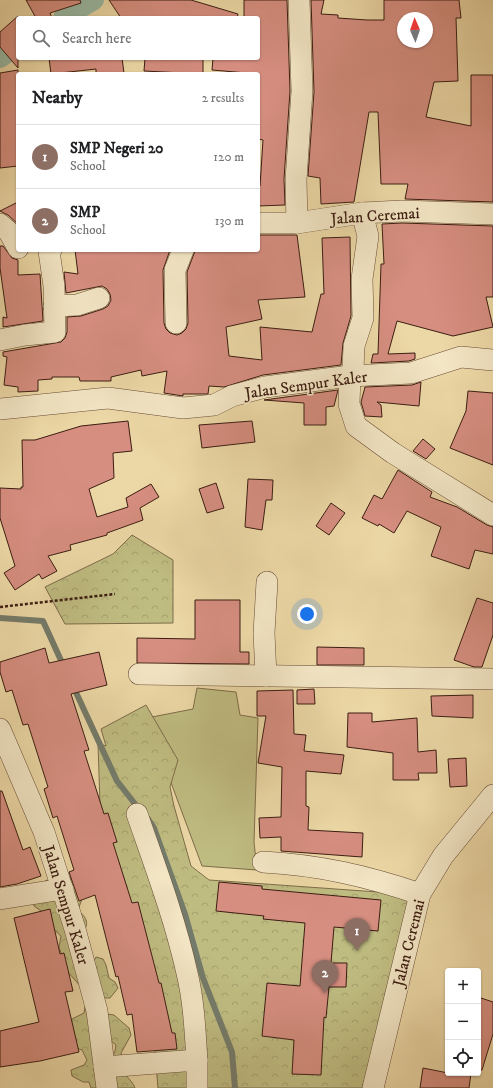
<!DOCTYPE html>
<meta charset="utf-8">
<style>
body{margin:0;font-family:"IM FELL DW Pica",serif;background:#f6f6f6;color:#202124}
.controls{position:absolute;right:12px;bottom:12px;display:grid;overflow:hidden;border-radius:4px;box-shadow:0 1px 3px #0004}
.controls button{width:36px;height:36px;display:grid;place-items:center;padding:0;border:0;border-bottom:1px solid #e0e0e0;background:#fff;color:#202124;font:20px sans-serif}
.compass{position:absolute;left:397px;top:12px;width:36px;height:36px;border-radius:50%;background:#fff;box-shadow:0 1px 3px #0004;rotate:358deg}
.you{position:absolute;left:307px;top:614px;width:14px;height:14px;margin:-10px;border:3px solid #fff;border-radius:50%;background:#1a73e8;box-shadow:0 0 0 6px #1a73e833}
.badge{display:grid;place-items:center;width:26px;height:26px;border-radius:50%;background:#1a73e8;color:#fff;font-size:13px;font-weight:700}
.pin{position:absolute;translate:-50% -33px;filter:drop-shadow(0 1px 2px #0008)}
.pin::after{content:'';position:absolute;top:21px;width:14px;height:12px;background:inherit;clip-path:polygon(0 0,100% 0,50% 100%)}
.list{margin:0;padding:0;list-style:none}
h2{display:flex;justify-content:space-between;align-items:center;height:52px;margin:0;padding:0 16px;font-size:17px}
h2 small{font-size:13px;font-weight:400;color:#757577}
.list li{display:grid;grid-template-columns:26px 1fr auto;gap:12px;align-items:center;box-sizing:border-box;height:64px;padding:0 16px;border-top:1px solid #e0e0e0}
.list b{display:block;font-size:15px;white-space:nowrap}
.list p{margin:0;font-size:13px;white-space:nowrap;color:#757577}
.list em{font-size:13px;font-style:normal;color:#757577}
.icon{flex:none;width:22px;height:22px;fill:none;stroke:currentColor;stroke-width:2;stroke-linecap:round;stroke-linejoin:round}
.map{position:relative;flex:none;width:493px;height:1088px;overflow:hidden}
.search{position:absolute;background:#fff;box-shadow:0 1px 3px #0004;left:16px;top:16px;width:244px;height:44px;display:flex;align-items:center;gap:10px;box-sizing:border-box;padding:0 14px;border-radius:4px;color:#757577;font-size:15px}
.panel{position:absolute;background:#fff;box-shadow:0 1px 3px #0004;left:16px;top:72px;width:244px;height:180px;border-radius:4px}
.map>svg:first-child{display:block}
.grass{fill:#bfbc81;stroke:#7e6c4a}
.forest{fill:url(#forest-crowns);stroke:#7e6c4a}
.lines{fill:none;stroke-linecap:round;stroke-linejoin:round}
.stream{stroke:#747b6a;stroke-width:6}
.canal{stroke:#99baa5;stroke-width:20}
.building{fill:#d68e80;stroke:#3c1d12;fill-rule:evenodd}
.minor-casing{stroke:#684c37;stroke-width:22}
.path{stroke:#3c1d12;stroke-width:2.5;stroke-dasharray:3 2;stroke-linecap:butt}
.minor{stroke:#f3e6c5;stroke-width:21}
.labels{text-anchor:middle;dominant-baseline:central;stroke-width:3;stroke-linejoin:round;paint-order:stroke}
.street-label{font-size:16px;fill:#3c1d12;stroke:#f3e6c5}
</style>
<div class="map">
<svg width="493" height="1088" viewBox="0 0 493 1088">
<defs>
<pattern id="forest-crowns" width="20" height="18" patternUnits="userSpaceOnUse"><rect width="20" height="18" fill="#bfbc81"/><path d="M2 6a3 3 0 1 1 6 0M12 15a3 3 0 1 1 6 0" fill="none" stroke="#a5a16e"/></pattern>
</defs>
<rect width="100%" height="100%" fill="#ecd8a6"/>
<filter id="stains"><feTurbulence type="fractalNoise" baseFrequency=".005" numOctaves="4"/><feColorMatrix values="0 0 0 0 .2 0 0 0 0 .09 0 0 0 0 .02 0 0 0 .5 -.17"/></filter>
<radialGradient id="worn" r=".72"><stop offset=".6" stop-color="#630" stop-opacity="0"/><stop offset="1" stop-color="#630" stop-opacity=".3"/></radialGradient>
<!-- grass -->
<polygon class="grass" points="197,688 236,692 240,715 258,718 254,842 257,870 202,866 147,718 193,709"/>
<!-- forest -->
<g class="forest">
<polygon points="132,535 173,560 173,623 65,624 45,587 113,554"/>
<polygon points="146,705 178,760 170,787 174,806 191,866 209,880 420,895 362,1088 158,1088 151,1007 101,836 98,743 106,746 101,729"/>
<path d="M 71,876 L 83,896 L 78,910 C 87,918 90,924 82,933 L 93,963 L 96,957 L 103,959 L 106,965 L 109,978 L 115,982 L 118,988 L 110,998 L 104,998 L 107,1014 L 114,1015 L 129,1028 L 131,1035 L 121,1053 C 124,1060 123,1068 126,1075 C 129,1080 133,1082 135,1088 L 117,1088 L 112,1057 L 115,1051 L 116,1045 L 111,1041 L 105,1088 L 91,1088 L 89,1082 L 83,1082 L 72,1076 L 71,1070 L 84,1065 L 87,1060 L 82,1050 L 71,1046 L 69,1024 L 72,1019 L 84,1013 L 86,1000 L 82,988 L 67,971 L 59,947 L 61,936 L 52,928 L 44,913 L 34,906 C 32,896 38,884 47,880 L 51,885 L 52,899 L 58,903 L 70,883 Z"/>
</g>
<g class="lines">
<!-- stream -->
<g class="stream">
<polyline points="0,618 43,621 64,667"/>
<polyline points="73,686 117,781 139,809"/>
<polyline points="148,819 154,828 185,914 203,978 232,1052 235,1088"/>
</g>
<!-- canal -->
<g class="canal">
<polyline points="63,18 94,0"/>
<polyline points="0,58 18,46"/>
</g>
</g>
<!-- building -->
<g class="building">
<polygon points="26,0 80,0 81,3 50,13 52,18 36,18"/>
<polygon points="109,0 191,0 238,14 237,18 121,18"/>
<polygon points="244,0 287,0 290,91 284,179 285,205 258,206 258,186 260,186 263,140 258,139 258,74 212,70 213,58 258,58 258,18 244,18"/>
<path d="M 311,0 L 324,0 L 321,14 L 338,15 L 338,18 L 367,20 L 384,20 L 384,0 L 459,0 L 461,18 L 456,18 L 458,81 L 434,82 L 426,117 L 471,126 L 471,75 L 493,75 L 493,202 L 405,199 L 408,184 L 381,184 L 378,112 L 369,112 L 354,202 L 321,204 L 320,178 L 308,176 L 314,92 ZM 403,18 L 427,18 L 427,42 L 403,42 Z"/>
<polygon points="18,16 18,68 0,47 0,32"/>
<polygon points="49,58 122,58 124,73 96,73 96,69 51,74"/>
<polygon points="145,58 203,58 203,74 144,71"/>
<polygon points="18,70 18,166 0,168 0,73"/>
<polygon points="18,202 18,224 8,215 0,211"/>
<polygon points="402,223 493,226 493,297 486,297 493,327 453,336 397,321 388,354 415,353 415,359 409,361 371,363 373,354 378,354 381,264 384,264 382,224"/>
<polygon points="258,235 297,235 305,297 258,300 262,319 226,327 229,356 262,360 260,327 312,332 321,294 324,294 322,238 350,237 351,316 343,343 341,365 263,375 224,387 209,386 208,394 183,394 183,396 164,393 167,371 142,376 141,370 111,377 111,381 80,381 79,377 52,377 52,379 38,380 38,391 18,392 18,387 4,385 7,357 3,356 3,352 61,342 65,338 67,332 67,317 81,316 103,309 108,306 111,300 110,294 107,289 102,286 66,293 64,272 78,274 75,250 170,250 163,270 164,323 166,329 170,333 177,335 182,333 186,329 188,323 187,272 195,251 258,250"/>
<polygon points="0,246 3,246 12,258 18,260 18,275 40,274 43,321 3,327 3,317 7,318 0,268"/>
<polygon points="421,382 419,406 377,402 381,405 382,417 365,416 361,402 365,387 412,385"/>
<polygon points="338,390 334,406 326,407 326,425 304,425 304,403 264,400"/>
<polygon points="468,391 493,393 493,465 450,448 466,411"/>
<polygon points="128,421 132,451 113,453 114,478 89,489 97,517 128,507 126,498 151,484 159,497 140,508 143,520 107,533 107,535 70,545 71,550 48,556 57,571 42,579 39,574 15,590 4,573 15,566 0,518 0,488 21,489 21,487 23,487 22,440 35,440 81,426"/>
<polygon points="252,421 255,442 202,448 199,425"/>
<polygon points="423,439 435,449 426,459 413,451"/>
<polygon points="398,470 432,492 430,497 457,507 487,525 493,527 493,554 475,550 469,569 431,556 441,527 407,511 394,533 379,524 378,526 362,518 374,495 382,499"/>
<polygon points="248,479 273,480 272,500 266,500 262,530 245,527"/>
<polygon points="216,483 224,508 207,513 199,489"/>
<polygon points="331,503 345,513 329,535 316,526"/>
<polygon points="477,598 493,603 493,635 482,667 474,667 454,660"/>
<polygon points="195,600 240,600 240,652 249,652 249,664 137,663 137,638 195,639"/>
<polygon points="317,647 364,648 364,665 317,665"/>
<polygon points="45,648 49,663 99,652 107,685 71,694 89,750 84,751 104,814 108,813 117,842 113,843 132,903 138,902 159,983 161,983 172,1033 175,1033 177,1049 137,1052 132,1014 127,1015 118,976 116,977 95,895 79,901 69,872 74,870 57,816 53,818 44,789 48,787 28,724 23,725 12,690 6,692 0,672 0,662"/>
<polygon points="314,689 315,704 297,704 297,690"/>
<polygon points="293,690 294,734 306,735 304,751 344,755 341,774 306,771 306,806 309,807 308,830 363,833 362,857 281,851 281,837 260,838 259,818 281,817 282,767 258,763 266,716 257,716 257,691"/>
<polygon points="473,695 473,718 432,716 431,696"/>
<polygon points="348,713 372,713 372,722 417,718 418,752 436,750 437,773 418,773 419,780 393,780 393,753 347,747"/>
<polygon points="466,758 467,786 450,787 448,759"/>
<polygon points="0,791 2,791 23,850 30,847 41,876 17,884 0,887"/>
<polygon points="219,882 262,886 262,889 381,900 378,931 334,927 331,963 347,963 346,987 329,987 326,1018 324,1017 321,1075 292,1074 294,1040 262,1036 267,983 300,986 305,923 263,919 264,916 216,911"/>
<polygon points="50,909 60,954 64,953 73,991 65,992 79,1052 40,1061 0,1067 0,1031 39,1022 14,918"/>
<polygon points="478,997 493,1002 493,1034 482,1070 478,1070"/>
<polygon points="423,1068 448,1073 471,1073 469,1088 420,1088"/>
</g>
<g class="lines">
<defs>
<g id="minor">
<polyline points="362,213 368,236 362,279 363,318 354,346 353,369 350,376 349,404 356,426 393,453 493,515"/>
<polyline points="258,223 297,223 362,213 402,211 493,214"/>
<polyline points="297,223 296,180 302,91 299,0"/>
<polyline points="0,224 9,232 18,248"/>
<polyline points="54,306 77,305 99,298"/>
<polyline points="176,323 175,270 183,250"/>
<polyline points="0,340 25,335 55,332 54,286 49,251 51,250"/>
<polyline points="0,409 108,398 183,408 214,405 232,396 265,387 350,376 411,373 461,357 493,360"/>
<polyline points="139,674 493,679"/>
<polyline points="266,676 264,633 267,582"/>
<polyline points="0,729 44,832 75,929 97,1011 107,1088"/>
<path d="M 137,814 C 155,866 175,919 187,973 C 194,1002 195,1031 197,1060"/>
<path d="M 263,862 C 319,865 367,876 420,894"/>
<polyline points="0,899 63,889"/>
<polyline points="104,1067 197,1060 197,1088"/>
<polyline points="373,1088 420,894 443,856 493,795"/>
</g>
</defs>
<!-- minor casing -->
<use href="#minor" class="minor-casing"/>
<!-- path -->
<polyline class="path" points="0,607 115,594"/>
<!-- minor -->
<use href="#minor" class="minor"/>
</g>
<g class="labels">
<!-- street labels -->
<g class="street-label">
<text transform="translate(375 216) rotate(-4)">Jalan Ceremai</text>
<text transform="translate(306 385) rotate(-8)">Jalan Sempur Kaler</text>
<text transform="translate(66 905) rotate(73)">Jalan Sempur Kaler</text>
<text transform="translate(409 943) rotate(-76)">Jalan Ceremai</text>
</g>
</g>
<rect width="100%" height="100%" filter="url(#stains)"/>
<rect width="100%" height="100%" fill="url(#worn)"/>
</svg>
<div class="controls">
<button>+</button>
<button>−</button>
<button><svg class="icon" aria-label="locate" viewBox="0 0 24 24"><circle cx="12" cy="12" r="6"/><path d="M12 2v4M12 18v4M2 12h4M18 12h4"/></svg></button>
</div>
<svg class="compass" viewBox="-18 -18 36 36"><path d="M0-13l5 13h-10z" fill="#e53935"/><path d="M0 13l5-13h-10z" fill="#757577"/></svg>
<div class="you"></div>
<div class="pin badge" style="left:357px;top:951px;background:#8d6e63">1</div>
<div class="pin badge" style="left:325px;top:993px;background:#8d6e63">2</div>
<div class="search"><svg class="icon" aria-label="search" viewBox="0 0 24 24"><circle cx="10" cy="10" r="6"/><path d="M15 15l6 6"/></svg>Search here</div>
<section class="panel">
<h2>Nearby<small>2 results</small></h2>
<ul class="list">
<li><span class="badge" style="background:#8d6e63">1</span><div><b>SMP Negeri 20</b><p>School</p></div><em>120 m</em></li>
<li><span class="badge" style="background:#8d6e63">2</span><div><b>SMP</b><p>School</p></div><em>130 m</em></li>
</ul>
</section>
</div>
